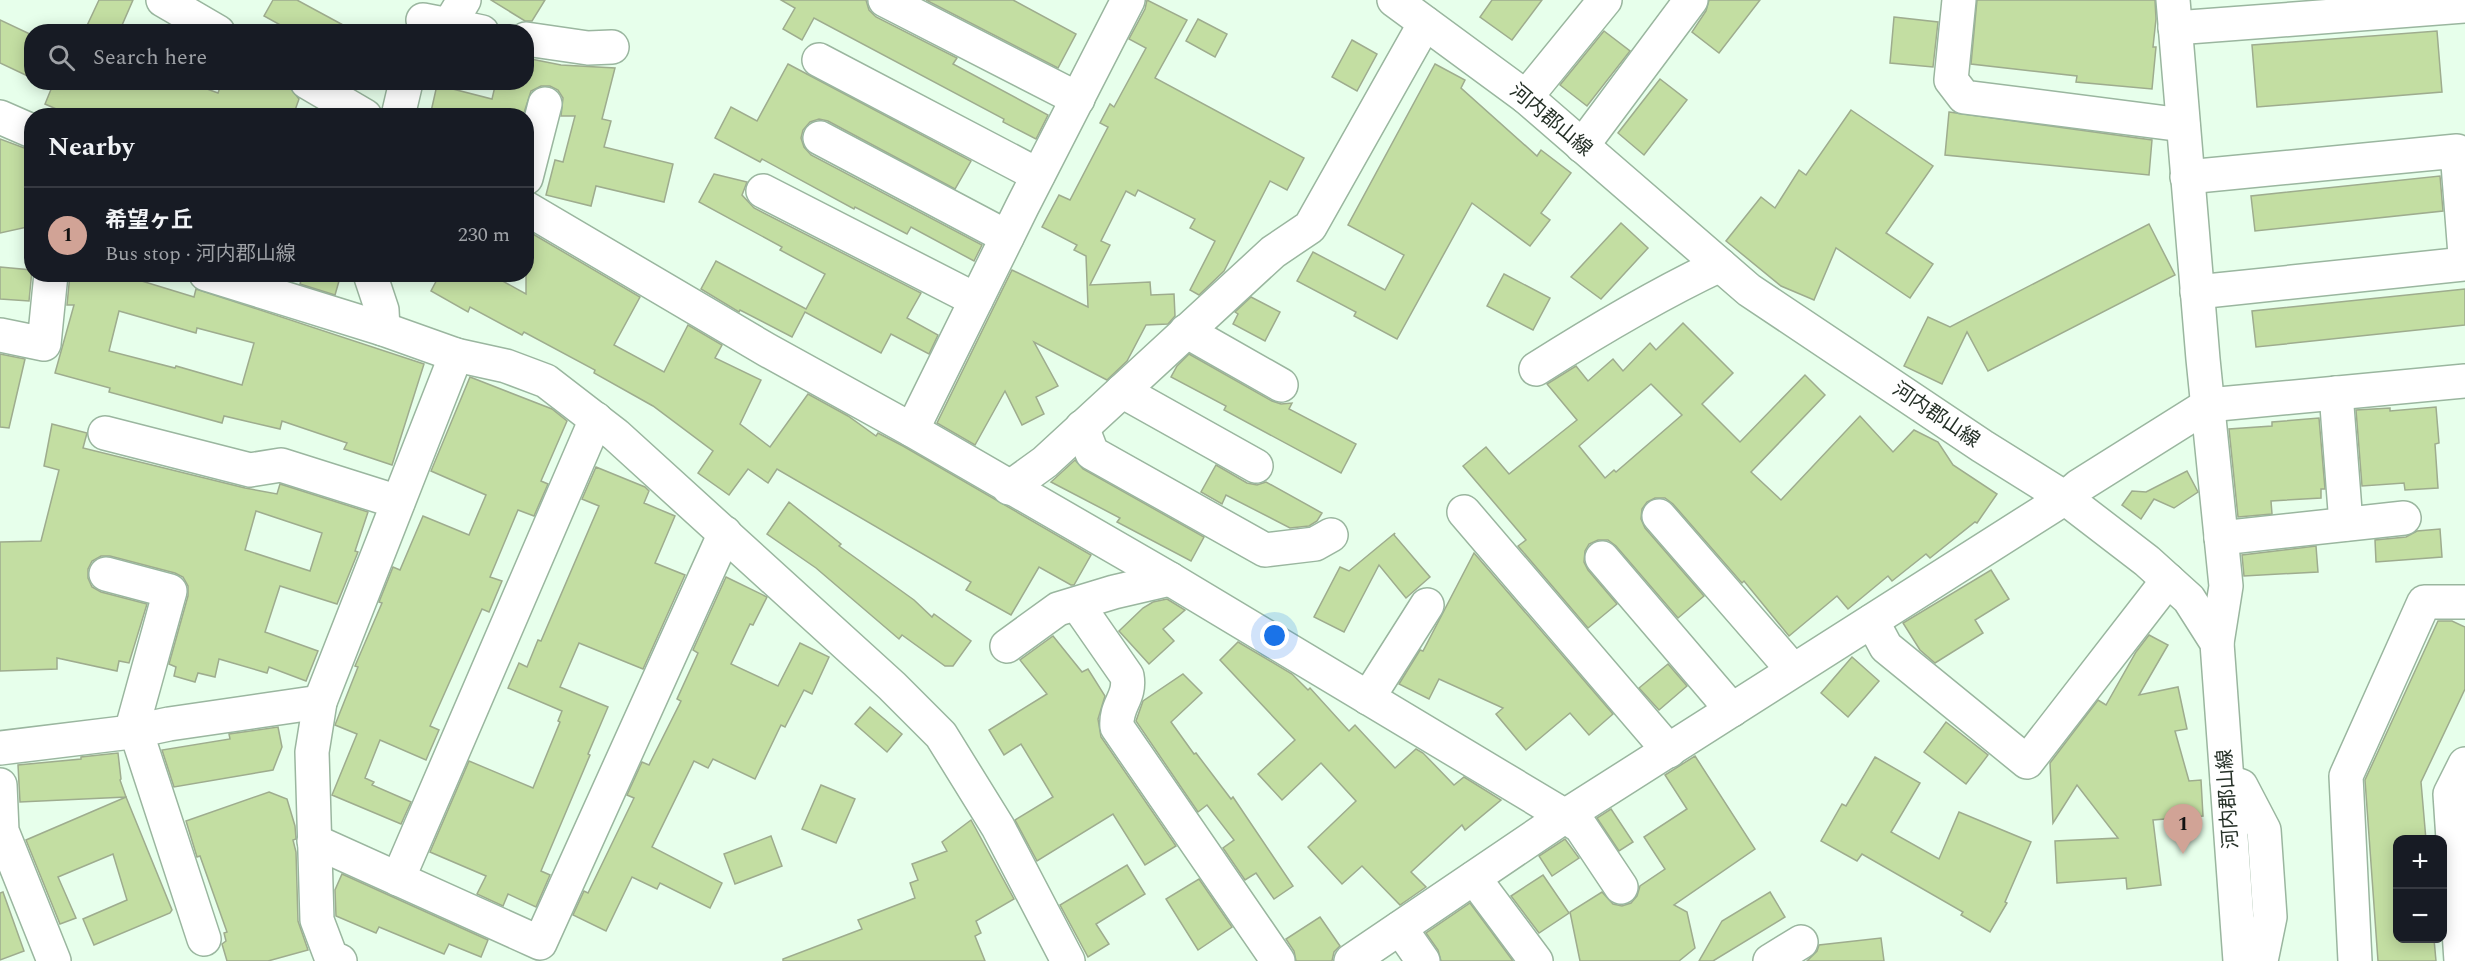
<!DOCTYPE html>
<meta charset="utf-8">
<style>
body{margin:0;font-family:Spectral,"Noto Sans JP",serif;background:#242831;color:#f1f3f6}
.controls{position:absolute;right:18px;bottom:18px;display:grid;overflow:hidden;border-radius:12px;box-shadow:0 3px 15px #0003}
.controls button{width:54px;height:54px;display:grid;place-items:center;padding:0;border:0;border-bottom:2px solid #363941;background:#171b24;color:#f1f3f6;font:30px sans-serif}
.you{position:absolute;left:1275px;top:636px;width:21px;height:21px;margin:-15px;border:4px solid #fff;border-radius:50%;background:#1a73e8;box-shadow:0 0 0 9px #1a73e833}
.badge{display:grid;place-items:center;width:39px;height:39px;border-radius:50%;background:#d1a396;color:#111;font-size:20px;font-weight:700}
.pin{position:absolute;translate:-50% -50px;filter:drop-shadow(0 2px 3px #0008)}
.pin::after{content:'';position:absolute;top:32px;width:21px;height:18px;background:inherit;clip-path:polygon(0 0,100% 0,50% 100%)}
.list{margin:0;padding:0;list-style:none}
h2{display:flex;justify-content:space-between;align-items:center;height:78px;margin:0;padding:0 24px;font-size:26px}
h2 small{font-size:20px;font-weight:400;color:#9ea1a6}
.list li{display:grid;grid-template-columns:39px 1fr auto;gap:18px;align-items:center;box-sizing:border-box;height:96px;padding:0 24px;border-top:2px solid #363941}
.list b{display:block;font-size:22px;white-space:nowrap}
.list p{margin:0;font-size:20px;white-space:nowrap;color:#9ea1a6}
.list em{font-size:20px;font-style:normal;color:#9ea1a6}
.icon{flex:none;width:33px;height:33px;fill:none;stroke:currentColor;stroke-width:2;stroke-linecap:round;stroke-linejoin:round}
.map{position:relative;flex:none;width:2465px;height:961px;overflow:hidden}
.search{position:absolute;background:#171b24;box-shadow:0 3px 15px #0003;left:24px;top:24px;width:510px;height:66px;display:flex;align-items:center;gap:15px;box-sizing:border-box;padding:0 21px;border-radius:24px;color:#9ea1a6;font-size:22px}
.panel{position:absolute;background:#171b24;box-shadow:0 3px 15px #0003;left:24px;top:108px;width:510px;height:174px;border-radius:24px}
.map>svg:first-child{display:block}
.building{fill:#c3dea2;stroke:#9eac8e;stroke-width:1.5;fill-rule:evenodd}
.lines{fill:none;stroke-linecap:round;stroke-linejoin:round}
.minor-casing{stroke:#9ab69f;stroke-width:36}
.major-casing{stroke:#9ab69f;stroke-width:36}
.minor{stroke:#fff;stroke-width:33}
.major{stroke:#fff;stroke-width:33}
.labels{text-anchor:middle;dominant-baseline:central;stroke-width:5;stroke-linejoin:round;paint-order:stroke}
.street-label{font-size:20px;fill:#253027;stroke:#fff}
</style>
<div class="map">
<svg width="2465" height="961" viewBox="0 0 2465 961">
<rect width="100%" height="100%" fill="#e7ffeb"/>
<!-- building -->
<g class="building">
<polygon points="99,0 133,0 119,32 84,32"/>
<polygon points="273,0 297,0 356,32 293,32 264,16"/>
<polygon points="491,0 545,0 532,21 525,21"/>
<polygon points="781,0 866,0 869,10 876,17 957,58 953,64 1048,115 1036,139 1003,122 1004,119 814,18 802,40 783,29 795,8"/>
<polygon points="926,0 1013,0 1076,34 1058,68"/>
<polygon points="1147,0 1187,20 1155,78 1304,158 1287,190 1270,181 1224,271 1199,295 1190,290 1215,241 1190,228 1195,219 1138,190 1135,196 1126,191 1101,241 1110,245 1090,285 1150,282 1151,295 1174,294 1175,316 1168,324 1146,325 1127,361 1107,380 1034,342 1058,386 1036,397 1044,414 1022,425 1005,391 975,445 937,423 1012,270 1088,307 1086,256 1074,250 1077,245 1042,227 1059,195 1070,200 1108,127 1100,123 1110,104 1114,107 1146,48 1129,39 1145,9"/>
<polygon points="1492,0 1542,0 1512,40 1480,17"/>
<polygon points="1709,0 1760,0 1719,53 1692,32 1706,11"/>
<polygon points="1977,0 2155,0 2156,19 2153,47 2156,47 2152,89 2076,82 2077,76 1971,64"/>
<polygon points="1894,17 1938,22 1933,67 1890,63"/>
<polygon points="1198,19 1227,34 1215,57 1186,41"/>
<polygon points="0,20 32,35 32,78 0,63"/>
<polygon points="1604,31 1630,51 1587,106 1560,85"/>
<polygon points="2437,31 2442,92 2257,107 2252,45"/>
<polygon points="1352,40 1377,54 1357,91 1332,77"/>
<polygon points="526,58 561,65 615,68 602,119 611,121 604,147 673,164 664,202 596,186 591,206 546,195 555,160 563,162 575,116 561,116 563,98 558,90 550,86 541,86 531,91 523,116 430,116 437,85 492,99 496,82 526,82"/>
<polygon points="788,64 971,161 955,189 828,121 819,119 810,122 803,130 801,138 804,147 811,155 982,245 974,261 911,227 907,234 855,207 854,209 762,159 760,162 715,138 731,107 757,121"/>
<polygon points="1435,64 1465,80 1461,88 1537,156 1541,150 1571,173 1541,213 1550,220 1530,246 1472,203 1397,339 1354,316 1356,312 1297,281 1313,252 1385,290 1404,255 1348,225"/>
<polygon points="1660,79 1687,100 1644,155 1618,133"/>
<polygon points="54,82 188,82 218,93 222,82 276,82 290,87 299,99 293,116 72,116 45,104"/>
<polygon points="1851,110 1933,166 1886,233 1933,264 1910,298 1836,248 1814,300 1781,286 1726,241 1761,197 1775,208 1799,170 1806,175"/>
<polygon points="1949,112 2152,140 2149,175 1945,155"/>
<polygon points="0,139 27,149 27,152 32,153 32,226 0,233"/>
<polygon points="714,174 747,182 742,195 754,208 921,293 907,318 938,335 929,354 891,334 881,353 805,312 792,337 740,310 739,312 701,289 716,261 806,309 825,274 780,250 782,247 699,202"/>
<polygon points="2440,176 2443,211 2255,231 2251,196"/>
<polygon points="1621,223 1648,248 1601,299 1571,277"/>
<polygon points="2149,224 2175,275 1988,371 1967,332 1942,384 1904,366 1928,317 1950,327"/>
<polygon points="526,230 640,297 614,345 664,372 688,325 722,345 715,358 761,380 740,424 770,447 808,394 848,416 876,436 878,433 903,446 1091,555 1074,585 1071,585 1039,567 1011,615 966,590 971,582 777,469 768,483 748,469 729,495 698,473 713,451 653,406 594,373 595,370 524,332 522,335 470,307 468,312 431,291 440,274 490,274 526,294"/>
<polygon points="0,267 32,270 29,301 0,299"/>
<path d="M 70,274 L 119,274 L 194,297 L 196,289 L 424,364 L 392,465 L 344,449 L 347,443 L 282,421 L 280,429 L 224,416 L 222,423 L 109,392 L 110,388 L 55,373 L 74,305 L 67,305 ZM 119,311 L 196,333 L 197,328 L 254,343 L 242,385 L 176,366 L 175,368 L 109,351 Z"/>
<polygon points="303,274 341,274 335,295 300,284"/>
<polygon points="1504,274 1550,298 1533,330 1487,306"/>
<polygon points="2465,289 2465,325 2256,347 2252,311"/>
<polygon points="1251,297 1280,312 1265,341 1233,324 1238,314 1235,312"/>
<path d="M 1683,323 L 1733,373 L 1702,404 L 1740,442 L 1805,375 L 1825,395 L 1751,472 L 1781,500 L 1860,416 L 1893,452 L 1914,430 L 1938,442 L 1953,465 L 1997,494 L 1977,523 L 1975,522 L 1930,558 L 1926,554 L 1892,581 L 1888,576 L 1848,609 L 1837,596 L 1789,636 L 1744,581 L 1742,583 L 1673,504 L 1665,498 L 1655,498 L 1647,502 L 1642,509 L 1641,519 L 1645,528 L 1704,596 L 1678,618 L 1616,546 L 1608,540 L 1598,540 L 1589,544 L 1585,551 L 1584,562 L 1588,570 L 1617,604 L 1588,628 L 1518,546 L 1526,540 L 1463,466 L 1486,447 L 1509,474 L 1577,420 L 1547,384 L 1576,366 L 1588,381 L 1613,359 L 1623,371 L 1650,343 L 1656,350 ZM 1651,384 L 1682,415 L 1616,472 L 1614,470 L 1605,478 L 1579,446 Z"/>
<polygon points="0,354 25,359 9,428 0,427"/>
<polygon points="1189,354 1272,401 1281,404 1292,403 1289,409 1356,444 1341,473 1224,410 1226,406 1171,377 1177,366"/>
<polygon points="470,377 552,409 567,421 541,481 548,484 534,516 518,510 490,577 502,581 489,612 482,609 430,726 439,730 426,760 380,740 365,778 374,782 372,785 411,802 401,824 332,795 357,734 335,725 358,667 355,666 382,603 379,602 393,567 400,570 423,516 469,535 486,495 431,471"/>
<polygon points="2436,407 2439,443 2435,444 2438,488 2405,490 2404,483 2362,486 2356,410 2390,408 2390,411"/>
<polygon points="2319,418 2325,489 2321,489 2321,498 2271,501 2272,514 2238,517 2229,429 2272,426 2272,422"/>
<path d="M 52,424 L 87,433 L 83,448 L 245,488 L 277,494 L 280,484 L 368,512 L 355,551 L 358,552 L 337,604 L 280,586 L 265,632 L 318,651 L 306,681 L 269,667 L 267,673 L 219,659 L 215,677 L 198,673 L 195,682 L 174,676 L 176,667 L 169,664 L 188,596 L 188,586 L 183,577 L 175,573 L 110,556 L 101,556 L 92,561 L 88,569 L 88,578 L 92,587 L 101,592 L 147,604 L 129,663 L 119,661 L 117,671 L 57,658 L 57,669 L 0,671 L 0,542 L 41,541 L 59,470 L 44,466 ZM 256,511 L 322,533 L 310,571 L 245,550 Z"/>
<polygon points="1075,460 1083,469 1204,537 1191,561 1117,522 1120,518 1051,482"/>
<polygon points="1216,465 1247,483 1257,485 1266,482 1322,513 1317,521 1309,526 1290,528 1226,495 1222,504 1201,492"/>
<polygon points="596,467 645,487 649,491 644,503 675,516 655,563 685,575 643,669 579,643 560,687 608,707 588,754 590,755 541,871 550,875 536,907 508,894 503,906 477,894 486,876 430,852 469,761 533,788 560,722 558,721 562,711 508,688 519,663 527,667 538,640 541,641 599,506 582,499"/>
<polygon points="2187,471 2198,492 2174,508 2154,499 2141,519 2122,505 2132,491 2146,492"/>
<polygon points="789,502 841,544 839,546 914,600 932,617 934,614 971,641 953,666 945,666 902,635 899,639 816,568 767,534"/>
<polygon points="2440,529 2442,557 2376,562 2375,540 2406,537 2417,531"/>
<polygon points="1395,533 1394,535 1430,577 1406,598 1379,565 1344,632 1314,617 1340,567 1349,571"/>
<polygon points="2316,546 2318,572 2244,576 2242,555"/>
<polygon points="1474,553 1613,714 1589,735 1570,713 1526,750 1496,714 1503,708 1439,679 1429,699 1399,684 1420,650 1423,651"/>
<polygon points="1991,570 2009,599 1975,620 1983,633 1935,663 1920,650 1903,623"/>
<polygon points="726,577 767,597 753,625 750,624 731,664 778,686 800,643 829,657 812,694 804,690 785,727 781,725 755,779 713,759 708,768 694,761 652,847 722,883 710,908 660,883 657,889 632,877 606,931 573,915 584,891 588,893 634,798 627,795 642,762 649,765 681,701 677,699 698,653 693,650"/>
<polygon points="1167,599 1185,610 1163,629 1174,641 1149,664 1119,631 1143,608 1153,602"/>
<polygon points="2438,621 2452,621 2465,627 2465,689 2421,782 2426,840 2397,840 2397,939 2434,939 2436,961 2378,961 2365,780"/>
<polygon points="2149,635 2168,645 2139,695 2178,687 2187,729 2175,731 2189,781 2201,780 2203,816 2153,820 2161,885 2127,889 2126,878 2057,883 2055,841 2118,838 2077,785 2053,823 2050,763 2098,700 2106,705 2136,652"/>
<polygon points="1053,636 1082,672 1088,669 1105,696 1098,719 1101,737 1176,846 1145,865 1113,814 1037,861 1015,820 1053,797 1021,744 1004,755 989,730 1047,694 1020,660"/>
<polygon points="1238,642 1292,674 1308,690 1310,688 1349,731 1355,725 1395,768 1416,749 1423,753 1454,785 1464,777 1501,800 1465,830 1462,825 1411,872 1426,887 1400,905 1362,866 1342,884 1308,847 1356,801 1321,763 1282,800 1258,774 1295,740 1220,660"/>
<polygon points="1852,657 1879,681 1848,717 1821,693"/>
<polygon points="1668,664 1687,686 1659,710 1639,688"/>
<polygon points="1183,674 1202,693 1171,722 1194,754 1196,753 1231,799 1233,797 1293,886 1274,899 1256,873 1245,880 1223,848 1234,840 1207,805 1198,812 1136,721 1143,701"/>
<polygon points="870,707 902,734 887,752 855,724"/>
<polygon points="1946,722 1988,755 1966,784 1924,752"/>
<polygon points="278,727 282,747 273,770 174,787 162,750 230,739 229,734"/>
<polygon points="118,753 121,779 120,780 126,797 20,802 18,765 81,759 81,757"/>
<polygon points="1695,756 1755,849 1674,905 1687,912 1695,948 1679,961 1580,961 1570,912 1602,892 1613,904 1622,906 1631,903 1637,896 1640,886 1665,869 1644,837 1687,809 1665,775"/>
<polygon points="1875,757 1920,783 1891,832 1939,859 1959,812 2031,842 2005,902 2007,903 1990,932 1961,915 1963,912 1862,854 1857,861 1821,841 1842,804 1846,806"/>
<polygon points="821,785 855,799 836,843 802,829"/>
<polygon points="269,792 287,799 295,826 296,839 293,840 296,852 298,921 308,950 268,961 227,961 222,944 226,941 224,933 227,932 200,856 197,857 186,821"/>
<polygon points="126,797 172,910 170,913 94,945 83,919 127,900 113,854 58,877 76,918 60,924 26,840"/>
<polygon points="1611,809 1633,842 1619,851 1597,818"/>
<polygon points="971,820 1014,899 976,921 981,933 975,936 985,961 783,961 783,959 862,929 858,920 915,898 910,883 918,880 912,864 947,851 942,842"/>
<polygon points="771,836 782,866 735,884 724,854"/>
<polygon points="1565,839 1579,858 1552,876 1539,856"/>
<polygon points="1127,865 1145,894 1096,924 1109,944 1088,957 1060,905"/>
<polygon points="342,874 488,940 481,957 449,944 444,954 379,927 376,933 336,916 335,890"/>
<polygon points="1543,875 1569,913 1539,933 1511,896"/>
<polygon points="1199,879 1232,927 1198,950 1166,899"/>
<polygon points="3,892 24,951 0,960 0,893"/>
<polygon points="1770,892 1785,917 1713,961 1699,961 1722,921"/>
<polygon points="1470,903 1513,961 1441,961 1438,950 1426,933"/>
<polygon points="1320,917 1340,946 1334,952 1332,961 1296,961 1294,951 1286,939"/>
<polygon points="1881,938 1884,961 1807,961 1817,951 1819,945"/>
</g>
<g class="lines">
<defs>
<g id="minor">
<polyline points="163,0 218,32"/>
<polyline points="885,0 1078,99"/>
<polyline points="1959,0 1951,80 1964,97 2183,125"/>
<polyline points="2173,0 2203,359 2226,586 2217,643"/>
<polyline points="423,20 449,25 464,0"/>
<polyline points="449,25 482,32"/>
<polyline points="2175,28 2465,6"/>
<polyline points="526,39 588,48 612,47"/>
<polyline points="819,60 1038,175"/>
<polyline points="307,82 365,116"/>
<polyline points="1526,97 1605,0"/>
<polyline points="398,116 406,82"/>
<polyline points="0,117 32,131"/>
<polyline points="820,138 1007,237"/>
<polyline points="1582,146 1691,0"/>
<polyline points="2187,177 2457,151 2465,255"/>
<polyline points="526,178 545,104"/>
<polyline points="763,191 976,300"/>
<polyline points="526,208 767,350 912,430 1170,579 1565,816 1581,827 1621,887"/>
<polyline points="206,274 383,329 456,355 506,366 546,381 616,435 892,686 941,735 998,827 1068,961"/>
<polyline points="370,274 382,310 383,329"/>
<polyline points="2197,292 2465,264"/>
<polyline points="1186,331 1281,385"/>
<polyline points="0,335 44,344 51,274"/>
<path d="M 1536,369 C 1596,331 1656,295 1720,265"/>
<polyline points="1122,391 1256,466"/>
<polyline points="2336,393 2346,524"/>
<polyline points="1082,427 1092,453 1265,550 1315,544 1331,535"/>
<polyline points="912,430 1022,207 1128,0"/>
<polyline points="105,433 250,470 281,465 398,502"/>
<polyline points="1009,488 1045,462 1273,252 1310,227 1425,23"/>
<polyline points="1464,512 1669,751"/>
<polyline points="1659,516 1793,670"/>
<polyline points="2221,538 2404,518"/>
<polyline points="1602,558 1732,710"/>
<polyline points="106,574 170,591 131,732"/>
<path d="M 1077,604 L 1127,676 C 1131,698 1115,705 1117,727 L 1278,961"/>
<polyline points="1872,621 1886,647 2027,762 2168,580"/>
<polyline points="1007,646 1058,609 1114,592 1170,579"/>
<polyline points="1368,698 1427,605"/>
<polyline points="136,731 204,939"/>
<polyline points="0,748 131,732 169,724 320,702"/>
<polyline points="2227,781 2241,786 2264,830 2270,917 2261,961"/>
<polyline points="0,785 2,831 54,961"/>
<polyline points="314,841 540,943 725,533"/>
<polyline points="1474,878 1536,961"/>
<polyline points="398,879 596,419"/>
<polyline points="1400,928 1423,961"/>
<polyline points="340,961 331,957 317,920 312,752 320,702 456,355"/>
<polyline points="1351,961 1565,816 2065,498 2079,486 2208,405 2465,381"/>
<polyline points="1770,961 1801,942"/>
<polyline points="2355,961 2346,776 2424,602 2465,602"/>
<polyline points="2461,961 2450,794 2465,764"/>
</g>
<polyline id="major" points="1394,0 1526,97 1749,290 1982,446 2065,498 2147,561 2189,599 2217,643 2240,961"/>
</defs>
<!-- minor casing -->
<use href="#minor" class="minor-casing"/>
<!-- major casing -->
<use href="#major" class="major-casing"/>
<!-- minor -->
<use href="#minor" class="minor"/>
<!-- major -->
<use href="#major" class="major"/>
</g>
<g class="labels">
<!-- street labels -->
<g class="street-label">
<text transform="translate(1551 120) rotate(40)">河内郡山線</text>
<text transform="translate(1936 415) rotate(34)">河内郡山線</text>
<text transform="translate(2228 799) rotate(-94)">河内郡山線</text>
</g>
</g>
</svg>
<div class="controls">
<button>+</button>
<button>−</button>
</div>
<div class="you"></div>
<div class="pin badge" style="left:2183px;top:854px">1</div>
<div class="search"><svg class="icon" aria-label="search" viewBox="0 0 24 24"><circle cx="10" cy="10" r="6"/><path d="M15 15l6 6"/></svg>Search here</div>
<section class="panel">
<h2>Nearby<small></small></h2>
<ul class="list">
<li><span class="badge">1</span><div><b>希望ヶ丘</b><p>Bus stop · 河内郡山線</p></div><em>230 m</em></li>
</ul>
</section>
</div>
